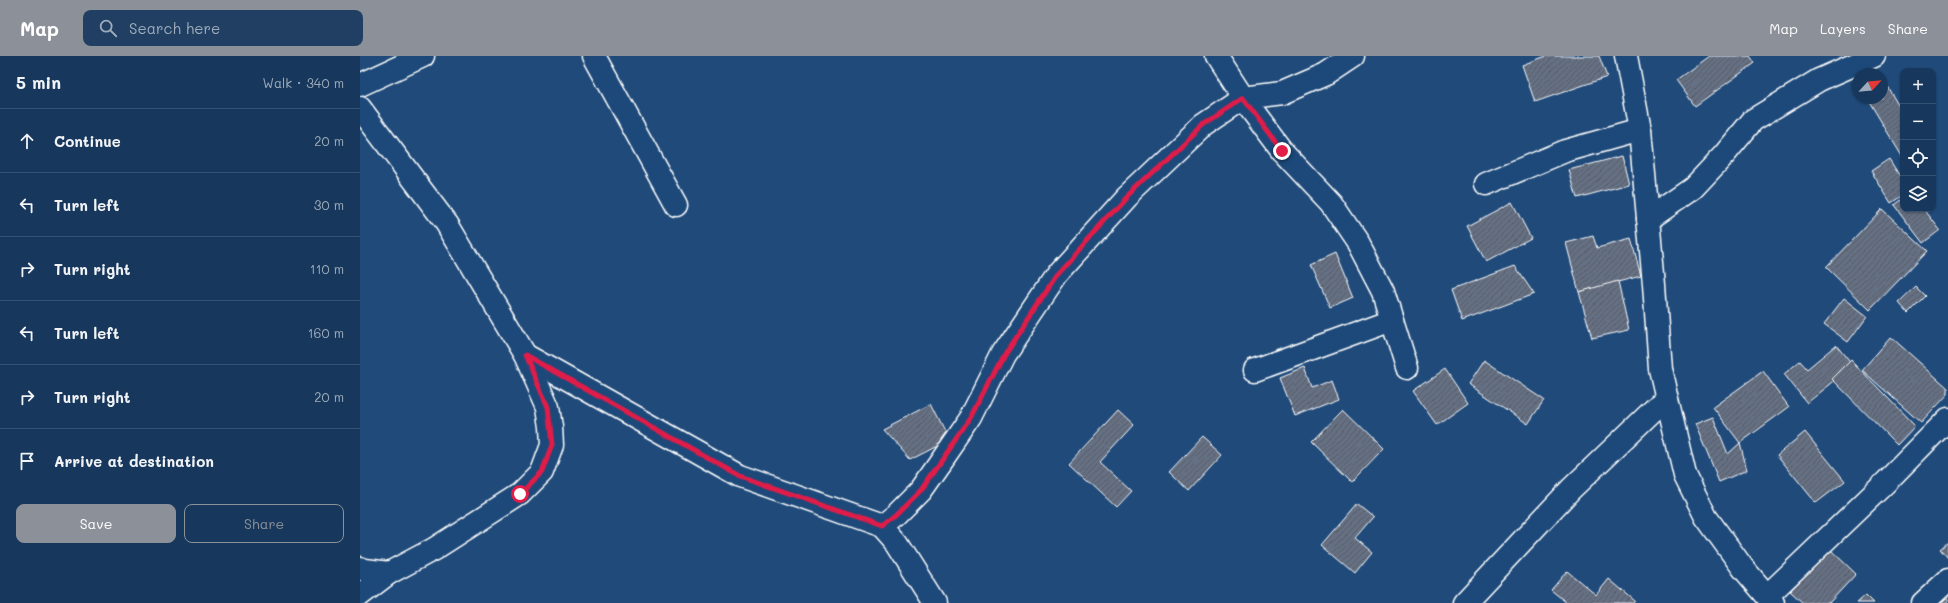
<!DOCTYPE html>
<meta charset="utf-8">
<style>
body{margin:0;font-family:Mali,sans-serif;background:#203f62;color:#f1f3f6}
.controls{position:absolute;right:12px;top:12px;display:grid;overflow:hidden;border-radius:8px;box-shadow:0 1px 3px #0004}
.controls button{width:36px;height:36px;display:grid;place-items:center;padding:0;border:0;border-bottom:1px solid #365272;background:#17385c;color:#f1f3f6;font:20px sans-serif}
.compass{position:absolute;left:1492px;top:12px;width:36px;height:36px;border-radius:50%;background:#17385c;box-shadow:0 1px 3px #0004;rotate:64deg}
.stop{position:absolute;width:12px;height:12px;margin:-9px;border:3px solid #e11d48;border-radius:50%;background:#fff}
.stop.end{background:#e11d48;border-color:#fff;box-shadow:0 1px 4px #0008}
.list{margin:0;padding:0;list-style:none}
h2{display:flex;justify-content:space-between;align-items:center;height:52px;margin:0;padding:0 16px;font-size:17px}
h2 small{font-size:13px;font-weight:400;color:#9eacbb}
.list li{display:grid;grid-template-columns:26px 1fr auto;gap:12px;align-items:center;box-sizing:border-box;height:64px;padding:0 16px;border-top:1px solid #365272}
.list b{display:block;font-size:15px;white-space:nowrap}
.list em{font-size:13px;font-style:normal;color:#9eacbb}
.actions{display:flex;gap:8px;padding:12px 16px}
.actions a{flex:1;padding:9px 0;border:1px solid #8c9099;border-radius:8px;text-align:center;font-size:14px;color:#8c9099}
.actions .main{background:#8c9099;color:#fff}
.icon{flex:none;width:22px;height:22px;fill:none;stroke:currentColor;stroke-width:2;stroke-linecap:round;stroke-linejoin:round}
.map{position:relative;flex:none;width:1588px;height:547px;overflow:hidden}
header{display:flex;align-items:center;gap:24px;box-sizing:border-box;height:56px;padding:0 20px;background:#8c9099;color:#fff}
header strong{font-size:19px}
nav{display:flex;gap:22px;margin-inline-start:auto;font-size:14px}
.search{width:280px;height:36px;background:#203f62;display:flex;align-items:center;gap:10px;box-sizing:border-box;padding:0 14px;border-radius:8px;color:#9eacbb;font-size:15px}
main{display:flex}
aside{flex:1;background:#17385c}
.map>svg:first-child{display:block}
.building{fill:url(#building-hatch);stroke:#fff}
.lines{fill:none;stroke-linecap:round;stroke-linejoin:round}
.minor-casing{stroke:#fff;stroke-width:25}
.tertiary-casing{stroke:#fff;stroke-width:25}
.minor{stroke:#1f4a7a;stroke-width:22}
.tertiary{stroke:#1f4a7a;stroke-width:22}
.route{stroke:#e11d48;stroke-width:5}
</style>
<header>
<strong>Map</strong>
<div class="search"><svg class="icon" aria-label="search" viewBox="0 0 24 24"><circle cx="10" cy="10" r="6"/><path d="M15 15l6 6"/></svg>Search here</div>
<nav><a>Map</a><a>Layers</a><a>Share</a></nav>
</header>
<main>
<aside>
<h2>5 min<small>Walk · 340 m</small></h2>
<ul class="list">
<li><svg class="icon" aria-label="ahead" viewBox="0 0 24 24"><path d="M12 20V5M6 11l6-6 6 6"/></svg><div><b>Continue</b></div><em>20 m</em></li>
<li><svg class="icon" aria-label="left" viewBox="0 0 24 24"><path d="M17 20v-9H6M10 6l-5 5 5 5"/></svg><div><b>Turn left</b></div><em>30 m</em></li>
<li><svg class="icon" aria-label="right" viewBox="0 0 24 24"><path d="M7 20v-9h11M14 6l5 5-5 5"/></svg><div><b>Turn right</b></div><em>110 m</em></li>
<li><svg class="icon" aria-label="left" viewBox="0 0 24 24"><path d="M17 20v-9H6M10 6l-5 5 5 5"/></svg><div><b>Turn left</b></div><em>160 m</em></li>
<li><svg class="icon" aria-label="right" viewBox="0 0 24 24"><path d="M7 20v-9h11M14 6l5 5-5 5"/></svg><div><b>Turn right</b></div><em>20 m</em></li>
<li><svg class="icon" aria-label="arrive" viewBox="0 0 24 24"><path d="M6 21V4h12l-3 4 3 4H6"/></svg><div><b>Arrive at destination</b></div></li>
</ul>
<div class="actions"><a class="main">Save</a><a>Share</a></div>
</aside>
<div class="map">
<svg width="1588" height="547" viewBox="0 0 1588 547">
<defs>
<pattern id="building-hatch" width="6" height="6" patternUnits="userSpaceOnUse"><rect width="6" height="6" fill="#657084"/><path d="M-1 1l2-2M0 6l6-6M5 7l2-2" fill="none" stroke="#565a62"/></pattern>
</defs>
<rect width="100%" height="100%" fill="#1f4a7a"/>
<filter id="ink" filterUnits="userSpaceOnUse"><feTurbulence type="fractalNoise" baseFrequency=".025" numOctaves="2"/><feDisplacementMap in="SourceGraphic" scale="8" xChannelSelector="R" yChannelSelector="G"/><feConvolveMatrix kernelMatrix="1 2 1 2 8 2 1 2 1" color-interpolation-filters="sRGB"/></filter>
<g filter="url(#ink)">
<!-- building -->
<g class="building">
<polygon points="1186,0 1239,0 1247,21 1175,46 1162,9"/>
<polygon points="1349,0 1390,0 1395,7 1335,50 1316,24"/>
<polygon points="1525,27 1543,57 1543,102 1507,42 1522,42 1522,29"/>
<polygon points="1262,100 1269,128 1217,142 1209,114"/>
<polygon points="1529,103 1543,125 1543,139 1531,147 1511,115"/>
<polygon points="1543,142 1543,153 1564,153 1580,174 1563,187 1534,149"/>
<polygon points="1152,146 1171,182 1126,206 1107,170"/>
<polygon points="1522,153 1567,195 1510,254 1466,211"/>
<polygon points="1233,180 1237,192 1271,183 1281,220 1219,236 1206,187"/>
<polygon points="975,198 993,242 970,252 951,209"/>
<polygon points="1155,210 1174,238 1102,265 1091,234"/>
<polygon points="1258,225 1269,274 1232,282 1219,236"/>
<polygon points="1556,231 1565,240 1548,257 1539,247"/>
<polygon points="1484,242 1507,260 1488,286 1464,268"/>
<polygon points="1531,281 1588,332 1588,338 1561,367 1502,314"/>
<polygon points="1476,289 1493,310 1447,347 1424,318 1440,305 1447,313"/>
<polygon points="1124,304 1184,344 1168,368 1108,328"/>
<polygon points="1491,304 1555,370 1537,389 1472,323"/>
<polygon points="945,312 952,332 972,324 979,343 935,360 920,322"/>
<polygon points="1085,313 1108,347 1077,369 1053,335"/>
<polygon points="1403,315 1429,351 1380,387 1353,351"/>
<polygon points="571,348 589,384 550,404 522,373"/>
<polygon points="983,353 1024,393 992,426 951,386"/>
<polygon points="758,354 774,369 740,406 771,435 756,451 709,407"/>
<polygon points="1353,361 1368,398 1380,387 1387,414 1359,426 1335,368"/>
<polygon points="1445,376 1485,425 1456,447 1417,399"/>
<polygon points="842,381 862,399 829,435 809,416"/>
<polygon points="997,448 1013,461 995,482 1012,496 995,517 962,489"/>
<polygon points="1588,486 1588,502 1580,493"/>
<polygon points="1470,493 1496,518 1469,547 1443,547 1430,535"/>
<polygon points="1207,515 1236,539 1249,523 1275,545 1273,547 1207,547 1191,534"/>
<polygon points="1583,537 1588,543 1588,547 1572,547"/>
<polygon points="1506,539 1514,547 1497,547"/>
</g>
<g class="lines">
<defs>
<g id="minor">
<polyline points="234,0 316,149"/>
<polyline points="856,0 889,51 922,95 971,147 998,187 1023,235 1047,312"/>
<polyline points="0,29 63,0"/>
<polyline points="0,52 87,168 165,299 188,351 191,371 192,389 182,416 160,438 74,493 29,517 0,539"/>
<polyline points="1126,128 1205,95 1280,74"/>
<polyline points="1288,163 1333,132 1364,99 1393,64 1459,24 1514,0"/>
<polyline points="165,299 380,420 522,470 537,487 575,547"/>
<polyline points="895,314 1032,264"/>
<polyline points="522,470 536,459 561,434 582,404 611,362 643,298 697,218 767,141 843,69 883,42 922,37 966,18 993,0"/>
<polyline points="0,512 5,514 29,517"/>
<polyline points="1407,540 1525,427 1588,363"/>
<polyline points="1104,547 1211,433 1306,342"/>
<polyline points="1563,547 1588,524"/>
</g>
<polyline id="tertiary" points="1266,0 1280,74 1294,228 1300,313 1325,419 1346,461 1383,512 1413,547"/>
</defs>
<!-- minor casing -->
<use href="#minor" class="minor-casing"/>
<!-- tertiary casing -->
<use href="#tertiary" class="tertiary-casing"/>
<!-- minor -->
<use href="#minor" class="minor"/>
<!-- tertiary -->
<use href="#tertiary" class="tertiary"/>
</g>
</g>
<g class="lines" filter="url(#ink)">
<!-- route -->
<polyline class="route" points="160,438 182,416 192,389 188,351 165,299 380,420 522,470 536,459 561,434 582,404 611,362 644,298 697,218 767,141 843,69 883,42 922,95"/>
</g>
</svg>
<div class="controls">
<button>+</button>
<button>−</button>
<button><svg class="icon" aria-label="locate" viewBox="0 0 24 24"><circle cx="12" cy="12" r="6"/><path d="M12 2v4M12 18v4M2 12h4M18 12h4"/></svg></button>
<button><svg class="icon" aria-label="layers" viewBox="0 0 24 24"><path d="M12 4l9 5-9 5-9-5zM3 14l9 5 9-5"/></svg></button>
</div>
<svg class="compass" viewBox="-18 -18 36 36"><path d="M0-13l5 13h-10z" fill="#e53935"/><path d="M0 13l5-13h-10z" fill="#9eacbb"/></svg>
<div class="stop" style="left:160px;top:438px"></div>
<div class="stop end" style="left:922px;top:95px"></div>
</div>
</main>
